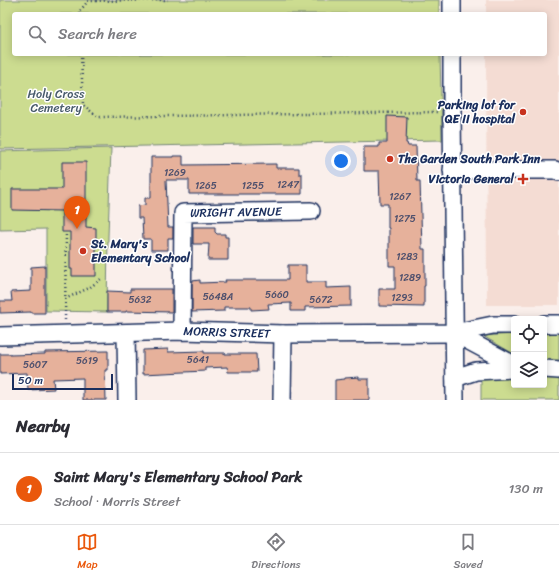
<!DOCTYPE html>
<meta charset="utf-8">
<style>
body{margin:0;font-family:Sriracha,sans-serif;background:#f2f2f3;color:#2b2b33}
.controls{position:absolute;right:12px;bottom:12px;display:grid;overflow:hidden;border-radius:4px;box-shadow:0 2px 10px #0003}
.controls button{width:36px;height:36px;display:grid;place-items:center;padding:0;border:0;border-bottom:1px solid #e1e1e2;background:#fff;color:#2b2b33;font:20px sans-serif}
.scale{position:absolute;left:12px;bottom:10px;width:101px;box-sizing:border-box;padding-left:4px;border:2px solid #1b2f5e;border-top:0;font-size:11px;line-height:14px;white-space:nowrap;color:#1b2f5e;-webkit-text-stroke:3px #fff;paint-order:stroke}
.you{position:absolute;left:341px;top:161px;width:14px;height:14px;margin:-10px;border:3px solid #fff;border-radius:50%;background:#1a73e8;box-shadow:0 0 0 6px #1a73e833}
.badge{display:grid;place-items:center;width:26px;height:26px;border-radius:50%;background:#ea580c;color:#fff;font-size:13px;font-weight:700}
.pin{position:absolute;translate:-50% -33px;filter:drop-shadow(0 1px 2px #0008)}
.pin::after{content:'';position:absolute;top:21px;width:14px;height:12px;background:inherit;clip-path:polygon(0 0,100% 0,50% 100%)}
.list{margin:0;padding:0;list-style:none}
h2{display:flex;justify-content:space-between;align-items:center;height:52px;margin:0;padding:0 16px;font-size:17px}
h2 small{font-size:13px;font-weight:400;color:#7c7c81}
.list li{display:grid;grid-template-columns:26px 1fr auto;gap:12px;align-items:center;box-sizing:border-box;height:72px;padding:0 16px;border-top:1px solid #e1e1e2}
.list b{display:block;font-size:15px;white-space:nowrap}
.list p{margin:0;font-size:13px;white-space:nowrap;color:#7c7c81}
.list em{font-size:13px;font-style:normal;color:#7c7c81}
.icon{flex:none;width:22px;height:22px;fill:none;stroke:currentColor;stroke-width:2;stroke-linecap:round;stroke-linejoin:round}
.map{position:relative;flex:none;width:559px;height:400px;overflow:hidden}
.search{position:absolute;background:#fff;box-shadow:0 2px 10px #0003;left:12px;right:12px;top:12px;height:44px;display:flex;align-items:center;gap:10px;box-sizing:border-box;padding:0 14px;border-radius:4px;color:#7c7c81;font-size:15px}
.sheet{height:124px;background:#fff}
nav{display:flex;justify-content:space-around;align-items:center;box-sizing:border-box;height:56px;border-top:1px solid #e1e1e2;background:#fff;font-size:11px;color:#7c7c81}
nav a{display:grid;justify-items:center;gap:2px}
nav .on{color:#ea580c}
.map>svg:first-child{display:block}
.built{fill:#f4dcd3}
.green{fill:#ccdc90;stroke:#748677}
.building{fill:#e6b19b;stroke:#1b2f5e}
.lines{fill:none;stroke-linecap:round;stroke-linejoin:round}
.minor-casing{stroke:#1b2f5e;stroke-width:20}
.path{stroke:#1b2f5e;stroke-width:2.5;stroke-dasharray:1 3;stroke-linecap:butt}
.minor{stroke:#fff;stroke-width:17}
.poi-dot{fill:#c8321e;stroke:#fff;stroke-width:1.5}
.labels{text-anchor:middle;dominant-baseline:central;stroke-width:3;stroke-linejoin:round;paint-order:stroke}
.number-label{font-size:10px;fill:#4e506d}
.park-label{font-size:12px;fill:#475a6a;stroke:#fff}
.poi-label{font-size:12px;font-weight:bold;fill:#1b2f5e;stroke:#fff;text-anchor:end}
.street-label{font-size:12px;fill:#1b2f5e;stroke:#fff}
</style>
<div class="map">
<svg width="559" height="400" viewBox="0 0 559 400">
<rect width="100%" height="100%" fill="#faefeb"/>
<filter id="ink" filterUnits="userSpaceOnUse"><feTurbulence type="fractalNoise" baseFrequency=".025" numOctaves="2"/><feDisplacementMap in="SourceGraphic" scale="8" xChannelSelector="R" yChannelSelector="G"/><feConvolveMatrix kernelMatrix="1 2 1 2 8 2 1 2 1" color-interpolation-filters="sRGB"/></filter>
<g filter="url(#ink)">
<!-- built -->
<polygon class="built" points="486,0 559,0 559,305 487,305 486,54 545,54 545,14 486,14"/>
<!-- green -->
<g class="green">
<polygon points="0,0 439,0 439,14 14,14 14,54 440,54 442,140 0,149"/>
<polygon points="111,148 108,236 107,312 46,311 46,229 0,230 0,151"/>
<polygon points="559,333 559,360 544,360 544,334"/>
<polygon points="514,334 514,354 483,336"/>
<polygon points="496,378 514,378 514,385 544,385 544,378 559,378 559,400 481,400 481,380"/>
</g>
<!-- building -->
<g class="building">
<polygon points="387,116 407,117 406,143 407,143 408,146 416,146 417,181 420,181 422,249 425,249 425,286 424,286 424,307 379,306 379,289 395,289 395,266 389,266 389,228 388,228 388,204 380,204 379,171 364,171 364,147 379,147 379,143 387,143"/>
<polygon points="173,156 183,156 183,165 276,164 276,168 299,168 299,174 302,174 302,194 189,194 189,180 166,180 168,227 173,227 173,238 168,238 168,250 151,250 151,239 143,239 142,218 138,218 138,206 145,205 145,198 151,198 151,157 173,157"/>
<polygon points="62,162 86,162 86,227 96,228 96,276 72,276 72,269 70,269 70,232 62,232 62,211 12,210 12,189 62,189"/>
<polygon points="193,227 215,227 215,232 217,234 225,234 225,237 228,237 228,260 208,260 209,244 193,244"/>
<polygon points="288,265 306,265 306,282 326,282 326,288 351,287 351,306 305,307 305,311 291,311 291,303 268,304 269,309 251,310 251,307 224,307 224,311 192,312 192,281 200,280 200,283 226,282 225,280 288,280"/>
<polygon points="45,266 45,313 31,313 31,312 0,313 0,301 12,301 11,292 31,291 31,267"/>
<polygon points="130,289 172,289 172,312 126,311 126,312 107,312 107,291 130,292"/>
<polygon points="168,349 168,352 204,351 204,353 225,353 225,354 256,354 257,372 228,372 227,367 205,368 205,371 143,374 143,350"/>
<polygon points="108,351 108,370 105,370 106,400 83,400 83,378 53,379 54,389 28,390 27,373 0,374 0,354 10,354 10,355 45,354 45,352"/>
<polygon points="359,377 359,379 369,379 369,400 335,400 335,380 345,379 345,378"/>
</g>
<g class="lines">
<defs>
<g id="minor">
<polyline points="452,14 452,0"/>
<polyline points="452,54 452,112 455,400"/>
<polyline points="452,170 555,170 559,172"/>
<polyline points="544,324 559,324"/>
<path id="s1" d="M 182,331 L 183,213 L 311,211"/>
<polyline points="126,333 127,400"/>
<polyline points="454,333 514,365"/>
<path id="s2" d="M 0,336 L 182,331 L 283,334 L 454,333 L 493,325 L 514,325"/>
<polyline points="544,369 559,370"/>
<polyline points="455,378 476,371 514,369"/>
<polyline points="282,400 283,334"/>
</g>
</defs>
<!-- minor casing -->
<use href="#minor" class="minor-casing"/>
<!-- path -->
<g class="path">
<polyline points="79,14 79,12 88,1 168,0"/>
<polyline points="81,54 83,105 98,117 437,112"/>
<polyline points="65,299 89,288 101,279"/>
<polyline points="65,320 66,232"/>
</g>
<!-- minor -->
<use href="#minor" class="minor"/>
</g>
</g>
<!-- markers -->
<g class="poi-dot">
<circle cx="523" cy="112" r="4"/>
<circle cx="390" cy="159" r="4"/>
<path d="M521 173h4v4h4v4h-4v4h-4v-4h-4v-4h4z"/>
<circle cx="83" cy="251" r="4"/>
</g>
<g class="labels">
<!-- number labels -->
<g class="number-label">
<text x="175" y="173">1269</text>
<text x="288" y="185">1247</text>
<text x="206" y="186">1265</text>
<text x="253" y="186">1255</text>
<text x="400" y="197">1267</text>
<text x="405" y="219">1275</text>
<text x="407" y="257">1283</text>
<text x="410" y="278">1289</text>
<text x="277" y="295">5660</text>
<text x="218" y="297">5648A</text>
<text x="402" y="298">1293</text>
<text x="140" y="300">5632</text>
<text x="321" y="300">5672</text>
<text x="198" y="360">5641</text>
<text x="87" y="361">5619</text>
<text x="35" y="365">5607</text>
</g>
<!-- park labels -->
<g class="park-label">
<text x="56" y="94">Holy Cross<tspan x="56" dy="14">Cemetery</tspan></text>
</g>
<!-- poi labels -->
<g class="poi-label">
<text x="515" y="105">Parking lot for<tspan x="515" dy="14">QE II hospital</tspan></text>
<text x="398" y="159" text-anchor="start">The Garden South Park Inn</text>
<text x="514" y="179">Victoria General</text>
<text x="91" y="244" text-anchor="start">St. Mary's<tspan x="91" dy="14">Elementary School</tspan></text>
</g>
<!-- street labels -->
<g class="street-label">
<text stroke="none"><textPath href="#s1" startOffset="171">WRIGHT AVENUE</textPath></text>
<text stroke="none"><textPath href="#s2" startOffset="227">MORRIS STREET</textPath></text>
</g>
</g>
</svg>
<div class="controls">
<button><svg class="icon" aria-label="locate" viewBox="0 0 24 24"><circle cx="12" cy="12" r="6"/><path d="M12 2v4M12 18v4M2 12h4M18 12h4"/></svg></button>
<button><svg class="icon" aria-label="layers" viewBox="0 0 24 24"><path d="M12 4l9 5-9 5-9-5zM3 14l9 5 9-5"/></svg></button>
</div>
<div class="scale">50 m</div>
<div class="you"></div>
<div class="pin badge" style="left:77px;top:229px">1</div>
<div class="search"><svg class="icon" aria-label="search" viewBox="0 0 24 24"><circle cx="10" cy="10" r="6"/><path d="M15 15l6 6"/></svg>Search here</div>
</div>
<section class="sheet">
<h2>Nearby<small></small></h2>
<ul class="list">
<li><span class="badge">1</span><div><b>Saint Mary's Elementary School Park</b><p>School · Morris Street</p></div><em>130 m</em></li>
</ul>
</section>
<nav>
<a class="on"><svg class="icon" aria-label="map" viewBox="0 0 24 24"><path d="M3 6l6-2 6 2 6-2v14l-6 2-6-2-6 2zM9 4v14M15 6v14"/></svg>Map</a>
<a><svg class="icon" aria-label="directions" viewBox="0 0 24 24"><path d="M12 3l9 9-9 9-9-9zM9 14v-3h6M13 9l2 2-2 2"/></svg>Directions</a>
<a><svg class="icon" aria-label="saved" viewBox="0 0 24 24"><path d="M7 4h10v16l-5-4-5 4z"/></svg>Saved</a>
</nav>
